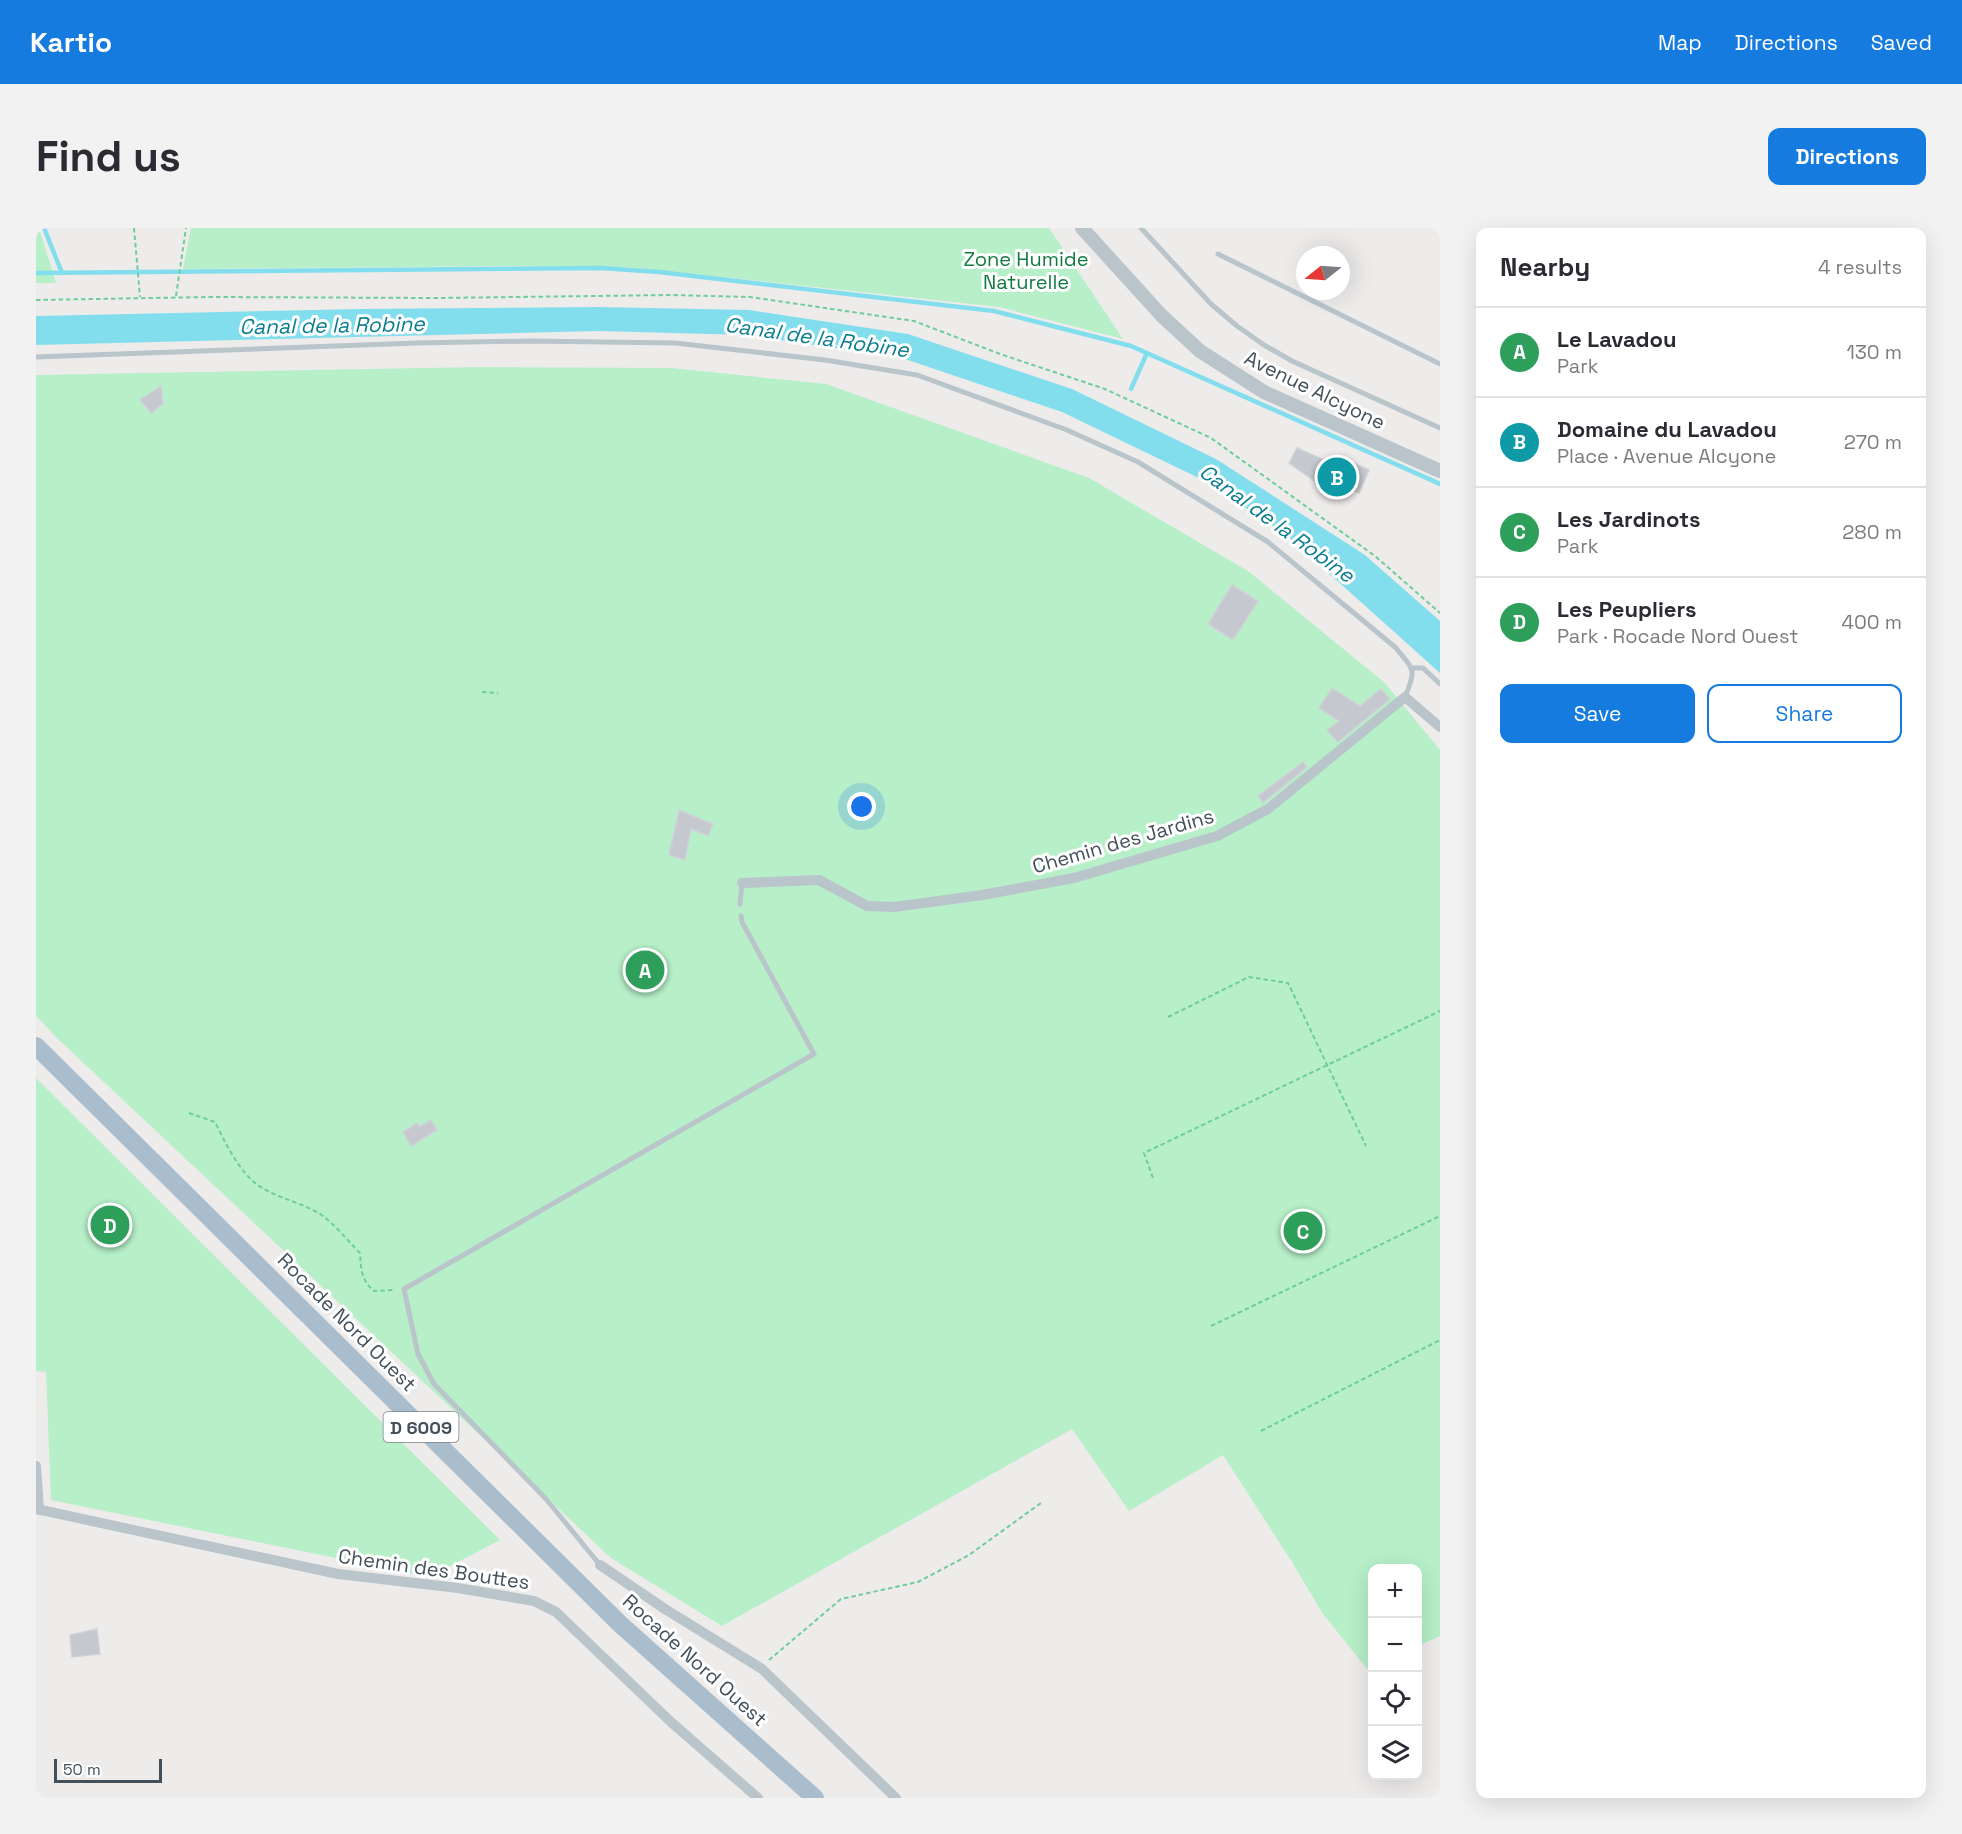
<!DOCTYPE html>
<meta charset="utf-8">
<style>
body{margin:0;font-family:"Space Grotesk",sans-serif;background:#f2f2f3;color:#2b2b33}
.controls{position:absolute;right:18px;bottom:18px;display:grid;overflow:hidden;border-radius:12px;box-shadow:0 6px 24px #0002}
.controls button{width:54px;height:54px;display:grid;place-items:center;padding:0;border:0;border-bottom:2px solid #e1e1e2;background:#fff;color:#2b2b33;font:30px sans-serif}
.compass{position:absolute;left:1260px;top:18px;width:54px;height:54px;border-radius:50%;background:#fff;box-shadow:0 6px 24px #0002;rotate:253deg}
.scale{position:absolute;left:18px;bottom:15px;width:108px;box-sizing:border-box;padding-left:6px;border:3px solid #435059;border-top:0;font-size:16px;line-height:21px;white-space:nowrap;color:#435059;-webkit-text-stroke:4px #fff;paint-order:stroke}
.you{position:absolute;left:826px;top:579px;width:21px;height:21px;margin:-15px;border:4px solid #fff;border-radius:50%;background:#1a73e8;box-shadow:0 0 0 9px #1a73e833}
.badge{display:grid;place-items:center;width:39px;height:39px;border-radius:50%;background:#157bde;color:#fff;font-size:20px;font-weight:700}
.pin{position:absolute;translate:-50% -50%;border:3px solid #fff;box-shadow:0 2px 6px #0006}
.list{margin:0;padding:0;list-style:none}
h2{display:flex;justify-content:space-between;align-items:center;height:78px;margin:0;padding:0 24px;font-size:26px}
h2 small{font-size:20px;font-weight:400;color:#7c7c81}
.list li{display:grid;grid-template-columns:39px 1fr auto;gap:18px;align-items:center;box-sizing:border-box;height:90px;padding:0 24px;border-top:2px solid #e1e1e2}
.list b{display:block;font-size:22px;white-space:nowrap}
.list p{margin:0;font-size:20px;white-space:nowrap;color:#7c7c81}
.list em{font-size:20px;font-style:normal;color:#7c7c81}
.actions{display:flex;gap:12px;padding:18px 24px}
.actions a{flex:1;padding:14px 0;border:2px solid #157bde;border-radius:12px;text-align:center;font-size:21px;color:#157bde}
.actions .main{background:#157bde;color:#fff}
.icon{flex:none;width:33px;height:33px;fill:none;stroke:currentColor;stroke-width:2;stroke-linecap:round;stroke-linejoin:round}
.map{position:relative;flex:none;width:1404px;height:1570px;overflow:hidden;border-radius:12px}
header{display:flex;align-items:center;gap:36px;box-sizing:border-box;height:84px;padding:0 30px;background:#157bde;color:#fff}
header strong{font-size:28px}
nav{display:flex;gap:33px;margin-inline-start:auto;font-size:21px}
.intro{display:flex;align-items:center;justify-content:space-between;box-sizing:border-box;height:144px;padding:0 36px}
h1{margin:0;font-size:42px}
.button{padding:15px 27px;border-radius:12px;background:#157bde;color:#fff;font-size:21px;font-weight:700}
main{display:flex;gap:36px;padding:0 36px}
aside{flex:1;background:#fff;border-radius:12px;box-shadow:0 6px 24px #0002}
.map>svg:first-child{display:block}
.green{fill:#b6efc8}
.water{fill:#82deed}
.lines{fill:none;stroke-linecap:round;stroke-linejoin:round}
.stream{stroke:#82deed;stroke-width:4.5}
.building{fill:#c5c8ce;stroke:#cfd2d7;stroke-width:1.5}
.path{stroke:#6ecd98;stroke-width:2;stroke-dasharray:4.5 3;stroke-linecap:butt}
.service{stroke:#b9c4cb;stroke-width:5}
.minor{stroke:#b9c4cb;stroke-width:10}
.tertiary{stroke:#b9c4cb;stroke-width:14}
.primary{stroke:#a9bdcc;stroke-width:18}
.labels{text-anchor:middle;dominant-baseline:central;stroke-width:6;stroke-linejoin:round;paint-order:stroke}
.shield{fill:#fff;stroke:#7b848b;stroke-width:1.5}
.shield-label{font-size:18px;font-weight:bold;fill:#435059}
.park-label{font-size:20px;fill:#147a40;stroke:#fff}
.street-label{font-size:20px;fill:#435059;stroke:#fff}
.water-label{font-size:21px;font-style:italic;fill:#0a7d90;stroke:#fff}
</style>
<header>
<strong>Kartio</strong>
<nav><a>Map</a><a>Directions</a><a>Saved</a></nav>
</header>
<div class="intro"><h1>Find us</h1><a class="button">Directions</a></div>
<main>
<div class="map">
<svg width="1404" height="1570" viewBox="0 0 1404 1570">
<rect width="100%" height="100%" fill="#eeebeb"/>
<!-- green -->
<g class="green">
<polygon points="0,0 3,0 20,55 0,55"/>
<polygon points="155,0 1013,0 1087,111 963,79 603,40 564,38 480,38 147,41"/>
<polygon points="446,139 635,140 790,156 1053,250 1212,343 1349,455 1404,522 1404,1408 1382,1418 1382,1340 1336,1340 1336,1440 1332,1442 1287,1386 1256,1334 1187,1227 1093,1283 1036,1201 686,1398 575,1330 22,811 0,788 0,147"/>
<polygon points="0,850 464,1312 393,1349 15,1272 10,1144 0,1143"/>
</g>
<!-- water -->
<polygon class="water" points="562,79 713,82 872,106 1036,161 1180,231 1329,327 1404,393 1404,445 1249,306 1167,252 1026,184 866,130 711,107 562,103 0,117 0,88 325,81"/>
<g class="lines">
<!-- stream -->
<g class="stream">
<polyline points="8,0 26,45"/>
<polyline points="0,45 565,40 623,44 958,83 1095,118 1404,256"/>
<polyline points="1095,161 1111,125"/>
</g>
</g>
<!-- building -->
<g class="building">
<polygon points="125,158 127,176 115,185 104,172"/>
<polygon points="1261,220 1306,240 1310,232 1333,242 1323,265 1303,256 1297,266 1253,235"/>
<polygon points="1196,357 1222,373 1197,412 1172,396"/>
<polygon points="1296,460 1324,478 1345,461 1354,471 1302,514 1291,502 1303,493 1283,480"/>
<polygon points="1267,534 1271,539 1227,575 1222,568"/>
<polygon points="643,582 677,596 672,608 655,601 649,632 633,627"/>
<polygon points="395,892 401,902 375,918 367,904 381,895 383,899"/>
<polygon points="61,1401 64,1426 36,1429 34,1407"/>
</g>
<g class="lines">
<!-- path -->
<g class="path">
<polyline points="98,0 104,69"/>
<polyline points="140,68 150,0"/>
<polyline points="0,72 174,69 402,70 635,67 714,69 878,93 964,126 1069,161 1175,210 1339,328 1404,385"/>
<polyline points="446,464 462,465"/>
<polyline points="1132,789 1213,749 1252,755 1330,918"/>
<path d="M 153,885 L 179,894 C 188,912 197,931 210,946 C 229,969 260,971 284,986 C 299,996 311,1012 324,1025 C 325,1041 325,1052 338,1063 L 359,1062"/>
<polyline points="1117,950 1108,925 1404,783"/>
<polyline points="1175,1098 1404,988"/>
<polyline points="1225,1203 1404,1112"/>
<polyline points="733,1432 805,1371 882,1354 933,1327 1005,1275"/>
</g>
<!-- service -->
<g class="service">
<polyline points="1105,0 1175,76 1201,98 1228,117 1256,133 1404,200"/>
<polyline points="1182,26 1404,136"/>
<path d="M 0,129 L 380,115 L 495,113 L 639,115 L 789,132 L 881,147 L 1031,202 L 1102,234 L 1232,314 L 1359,419 C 1378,442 1381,441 1369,469"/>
<polyline points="1376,440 1387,440 1404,456"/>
<polyline points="704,676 706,655"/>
<polyline points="564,1337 510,1271 398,1156 382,1126 368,1061 778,826 706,694 705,688"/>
</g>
<!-- minor -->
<g class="minor">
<polyline points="706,655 783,652 831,678 858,679 946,667 1038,650 1181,608 1232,581 1369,469 1404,499"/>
<polyline points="0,1238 3,1282"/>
<polyline points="0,1281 302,1346 422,1360 498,1373 520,1384 635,1494 722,1570"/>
<polyline points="564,1337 629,1381 726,1441 860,1570"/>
</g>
<!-- tertiary -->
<polyline class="tertiary" points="1046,0 1126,88 1164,123 1228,164 1404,243"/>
<!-- primary -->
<polyline class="primary" points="0,818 584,1396 779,1570"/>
</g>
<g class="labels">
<!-- shield labels -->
<rect class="shield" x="347.5" y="1184" width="75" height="30" rx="4.5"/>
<g class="shield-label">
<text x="385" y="1199">D 6009</text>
</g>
<!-- park labels -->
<g class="park-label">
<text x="990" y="31">Zone Humide<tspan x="990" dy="23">Naturelle</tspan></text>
</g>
<!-- street labels -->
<g class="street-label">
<text transform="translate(1279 162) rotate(26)">Avenue Alcyone</text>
<text transform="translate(1087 613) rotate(-16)">Chemin des Jardins</text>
<text transform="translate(311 1094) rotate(45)">Rocade Nord Ouest</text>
<text transform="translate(398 1341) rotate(8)">Chemin des Bouttes</text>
<text transform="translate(659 1432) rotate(42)">Rocade Nord Ouest</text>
</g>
<!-- water labels -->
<g class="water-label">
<text transform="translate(296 97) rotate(-1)">Canal de la Robine</text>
<text transform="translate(781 109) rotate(8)">Canal de la Robine</text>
<text transform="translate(1241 295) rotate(36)">Canal de la Robine</text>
</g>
</g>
</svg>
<div class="controls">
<button>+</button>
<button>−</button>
<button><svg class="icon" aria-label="locate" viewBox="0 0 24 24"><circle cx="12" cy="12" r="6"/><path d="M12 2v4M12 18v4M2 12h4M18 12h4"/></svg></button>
<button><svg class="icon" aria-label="layers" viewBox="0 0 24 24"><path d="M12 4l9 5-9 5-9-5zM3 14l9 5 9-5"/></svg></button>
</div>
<svg class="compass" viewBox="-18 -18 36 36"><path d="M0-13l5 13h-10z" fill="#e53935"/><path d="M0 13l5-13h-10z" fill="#7c7c81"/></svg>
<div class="scale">50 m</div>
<div class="you"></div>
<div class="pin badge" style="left:609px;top:742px;background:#2e9e5b">A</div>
<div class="pin badge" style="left:1301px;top:249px;background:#0f9aa8">B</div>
<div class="pin badge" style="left:1267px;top:1003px;background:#2e9e5b">C</div>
<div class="pin badge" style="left:74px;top:997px;background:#2e9e5b">D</div>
</div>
<aside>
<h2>Nearby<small>4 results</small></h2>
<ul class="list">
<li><span class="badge" style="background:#2e9e5b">A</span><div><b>Le Lavadou</b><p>Park</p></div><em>130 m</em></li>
<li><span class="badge" style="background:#0f9aa8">B</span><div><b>Domaine du Lavadou</b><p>Place · Avenue Alcyone</p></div><em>270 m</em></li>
<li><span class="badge" style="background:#2e9e5b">C</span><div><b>Les Jardinots</b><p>Park</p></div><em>280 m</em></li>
<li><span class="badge" style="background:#2e9e5b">D</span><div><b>Les Peupliers</b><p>Park · Rocade Nord Ouest</p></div><em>400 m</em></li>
</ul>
<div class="actions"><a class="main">Save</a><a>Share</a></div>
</aside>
</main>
